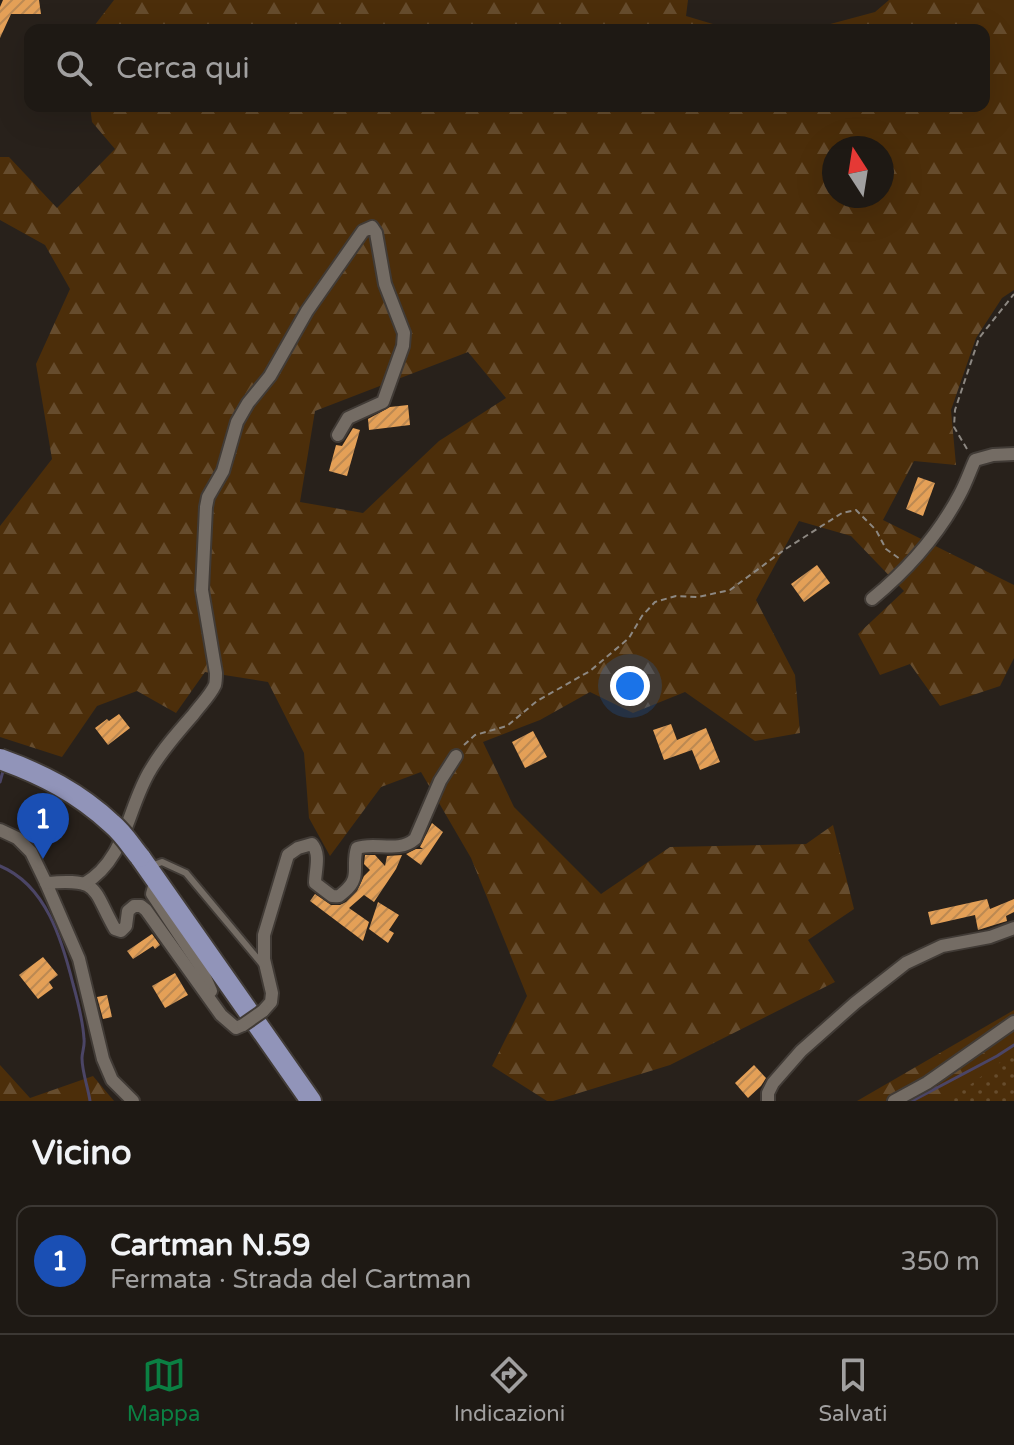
<!DOCTYPE html>
<html lang="it">
<meta charset="utf-8">
<style>
body{margin:0;font-family:"Varela Round",sans-serif;background:#26221d;color:#f1f3f6}
.compass{position:absolute;left:822px;top:136px;width:72px;height:72px;border-radius:50%;background:#1e1914;box-shadow:0 8px 32px #0002;rotate:348deg}
.you{position:absolute;left:630px;top:686px;width:28px;height:28px;margin:-20px;border:6px solid #fff;border-radius:50%;background:#1a73e8;box-shadow:0 0 0 12px #1a73e833}
.badge{display:grid;place-items:center;width:52px;height:52px;border-radius:50%;background:#0b8043;color:#fff;font-size:26px;font-weight:700}
.pin{position:absolute;translate:-50% -66px;filter:drop-shadow(0 2px 4px #0008)}
.pin::after{content:'';position:absolute;top:42px;width:28px;height:24px;background:inherit;clip-path:polygon(0 0,100% 0,50% 100%)}
.list{margin:0;padding:0;list-style:none}
h2{display:flex;justify-content:space-between;align-items:center;height:104px;margin:0;padding:0 32px;font-size:34px}
h2 small{font-size:26px;font-weight:400;color:#a1a0a0}
.list li{display:grid;grid-template-columns:52px 1fr auto;gap:24px;align-items:center;box-sizing:border-box;height:112px;margin:0 16px 16px;padding:0 16px;border:2px solid #3c3834;border-radius:16px}
.list b{display:block;font-size:30px;white-space:nowrap}
.list p{margin:0;font-size:26px;white-space:nowrap;color:#a1a0a0}
.list em{font-size:26px;font-style:normal;color:#a1a0a0}
.icon{flex:none;width:44px;height:44px;fill:none;stroke:currentColor;stroke-width:2;stroke-linecap:round;stroke-linejoin:round}
.map{position:relative;flex:none;width:1014px;height:1101px;overflow:hidden}
.search{position:absolute;background:#1e1914;box-shadow:0 8px 32px #0002;left:24px;right:24px;top:24px;height:88px;display:flex;align-items:center;gap:20px;box-sizing:border-box;padding:0 28px;border-radius:16px;color:#a1a0a0;font-size:30px}
.sheet{height:232px;background:#1e1914}
nav{display:flex;justify-content:space-around;align-items:center;box-sizing:border-box;height:112px;border-top:2px solid #3c3834;background:#1e1914;font-size:22px;color:#a1a0a0}
nav a{display:grid;justify-items:center;gap:4px}
nav .on{color:#0b8043}
.map>svg:first-child{display:block}
.forest{fill:url(#forest-firs);fill-rule:evenodd}
.park{fill:url(#park-dots)}
.lines{fill:none;stroke-linecap:round;stroke-linejoin:round}
.stream{stroke:#4b4566;stroke-width:3}
.building{fill:url(#building-hatch)}
.lane-casing{stroke:#413b36;stroke-width:10}
.street-casing{stroke:#413b36;stroke-width:16}
.primary-casing{stroke:#413b36;stroke-width:24}
.path{stroke:#8d8882;stroke-width:2;stroke-dasharray:6 4;stroke-linecap:butt}
.lane{stroke:#746c64;stroke-width:6}
.street{stroke:#746c64;stroke-width:12}
.primary{stroke:#9194b9;stroke-width:20}
.street-bridge-casing{stroke:#413b36;stroke-width:16;stroke-linecap:butt}
.primary-bridge-casing{stroke:#413b36;stroke-width:24;stroke-linecap:butt}
.street-bridge{stroke:#746c64;stroke-width:12}
.primary-bridge{stroke:#9194b9;stroke-width:20}
</style>
<div class="map">
<svg width="1014" height="1101" viewBox="0 0 1014 1101">
<defs>
<pattern id="forest-firs" width="22" height="20" patternUnits="userSpaceOnUse" patternTransform="scale(2)"><rect width="22" height="20" fill="#4c2e0a"/><path d="M5 1l3.5 6h-7zM16 11l3.5 6h-7z" fill="#664c2d"/></pattern>
<pattern id="park-dots" width="8" height="8" patternUnits="userSpaceOnUse" patternTransform="scale(2)"><rect width="8" height="8" fill="#4c2e0a"/><path d="M2 2h.1M6 6h.1" fill="none" stroke="#664c2d" stroke-width="1.8" stroke-linecap="round"/></pattern>
<pattern id="building-hatch" width="6" height="6" patternUnits="userSpaceOnUse" patternTransform="scale(2)"><rect width="6" height="6" fill="#e4a057"/><path d="M-1 1l2-2M0 6l6-6M5 7l2-2" fill="none" stroke="#bc8952"/></pattern>
</defs>
<rect width="100%" height="100%" fill="#28211b"/>
<!-- forest -->
<g class="forest">
<polygon points="114,0 688,0 686,16 733,30 91,30"/>
<path d="M 889,0 L 1014,0 L 1014,290 L 1002,298 L 976,338 L 951,410 L 956,465 L 914,461 L 883,520 L 1014,585 L 1014,658 L 1000,686 L 940,706 L 910,664 L 880,675 L 858,634 L 904,591 L 851,536 L 799,521 L 756,600 L 795,675 L 800,733 L 755,741 L 685,692 L 633,713 L 590,692 L 540,720 L 483,742 L 514,807 L 601,894 L 670,847 L 806,844 L 833,825 L 854,909 L 808,940 L 835,982 L 670,1065 L 553,1101 L 547,1101 L 492,1066 L 527,996 L 471,858 L 421,772 L 381,787 L 330,856 L 309,818 L 304,753 L 268,682 L 205,672 L 176,713 L 137,691 L 97,706 L 62,757 L 0,737 L 0,526 L 52,459 L 36,364 L 70,289 L 45,245 L 0,220 L 0,157 L 9,157 L 57,208 L 115,149 L 92,122 L 90,106 L 984,106 L 984,30 L 808,30 L 875,12 ZM 834,148 L 882,148 L 882,196 L 834,196 ZM 468,352 L 506,398 L 439,441 L 363,513 L 300,502 L 315,411 Z"/>
<polygon points="1014,1010 1014,1101 857,1101"/>
<polygon points="0,1065 30,1098 93,1076 114,1101 0,1101"/>
</g>
<!-- park -->
<polygon class="park" points="1014,1057 1014,1101 948,1101 1001,1062"/>
<g class="lines">
<!-- stream -->
<g class="stream">
<polyline points="0,768 3,771 0,782"/>
<path d="M 0,866 C 46,885 62,940 73,984 C 78,1002 83,1021 84,1039 C 85,1046 82,1052 82,1058 C 82,1072 88,1087 90,1101"/>
<polyline points="912,1101 997,1056 1014,1045"/>
</g>
</g>
<!-- building -->
<g class="building">
<polygon points="3,0 39,0 41,14 11,14 0,38 0,7"/>
<polygon points="408,405 410,425 369,430 368,419 390,407"/>
<polygon points="353,428 360,430 347,476 329,471 336,445 342,446"/>
<polygon points="918,477 935,483 923,516 906,509"/>
<polygon points="817,565 830,583 804,602 791,584"/>
<polygon points="119,714 130,728 108,745 95,728 107,719 109,721"/>
<polygon points="671,724 677,740 706,728 720,762 700,770 692,750 664,760 653,730"/>
<polygon points="533,731 547,757 525,768 512,742"/>
<polygon points="432,823 443,832 421,865 406,854 416,849 423,849 420,847"/>
<polygon points="365,855 375,855 385,866 387,856 402,855 396,869 374,902 364,895 349,908 369,922 363,941 310,901 315,894 331,905 340,905 346,902 357,891 364,876 370,870 364,864"/>
<polygon points="987,899 990,909 1014,899 1014,912 1006,916 1007,921 978,930 975,915 931,925 928,912"/>
<polygon points="378,902 399,915 389,930 394,933 388,943 369,929"/>
<polygon points="152,934 160,945 155,949 153,946 133,959 127,951"/>
<polygon points="43,957 58,975 49,982 53,988 38,999 19,975"/>
<polygon points="175,973 188,995 165,1008 152,986"/>
<polygon points="107,995 112,1017 103,1019 97,997"/>
<polygon points="754,1065 766,1078 761,1086 748,1098 735,1083"/>
</g>
<g class="lines">
<defs>
<polyline id="lane" points="151,866 162,862 186,873 262,964"/>
<g id="street">
<path d="M 872,599 C 906,571 939,534 960,494 C 966,483 970,471 975,460 L 993,455 L 1014,454"/>
<polyline points="0,830 17,838 31,852 46,883 79,959 103,1059 112,1080 133,1101"/>
<polyline points="156,879 152,894 200,966 211,991"/>
<path d="M 46,883 C 101,878 92,889 115,929 L 121,931 L 126,926 L 128,911 L 134,906 L 141,906 L 146,910 L 221,1015 L 236,1028 L 243,1025"/>
<path d="M 84,884 C 127,859 127,807 151,769 C 163,749 178,732 193,715 C 200,705 210,696 215,685 C 216,681 216,676 216,673 L 202,590 L 206,507 L 208,497 L 223,471 L 237,422 L 248,403 L 270,376 L 307,311 L 363,231 L 372,227 L 376,233 L 385,284 L 404,333 L 403,346 L 383,402 L 348,418 L 338,435"/>
<path d="M 263,1011 L 271,1002 L 272,993 L 264,959 L 264,935 L 288,855 L 298,848 L 312,844 C 321,854 315,871 315,883 L 332,896 C 340,896 337,898 344,892 C 362,877 351,867 357,848 C 375,841 398,854 415,839 L 440,781 L 456,756"/>
<polyline points="768,1101 768,1093 773,1083 801,1051 855,1003 906,963 942,946 990,937 1014,928"/>
<polyline points="894,1101 927,1083 1014,1022"/>
</g>
<polyline id="primary" points="140,857 311,1101"/>
</defs>
<!-- lane casing -->
<use href="#lane" class="lane-casing"/>
<!-- street casing -->
<use href="#street" class="street-casing"/>
<!-- primary casing -->
<use href="#primary" class="primary-casing"/>
<!-- path -->
<g class="path">
<polyline points="967,449 954,427 955,410 979,338 1014,294"/>
<polyline points="464,745 475,735 507,726 537,701 590,671 629,638 642,616 655,602 676,596 698,597 730,590 784,550 842,513 856,510 876,530 886,549 900,559"/>
</g>
<!-- lane -->
<use href="#lane" class="lane"/>
<!-- street -->
<use href="#street" class="street"/>
<!-- primary -->
<use href="#primary" class="primary"/>
<defs>
<polyline id="street-bridge" points="243,1025 263,1011"/>
<path id="primary-bridge" d="M 0,759 C 42,774 79,793 112,824 C 123,833 131,846 140,857"/>
</defs>
<!-- street-bridge casing -->
<use href="#street-bridge" class="street-bridge-casing"/>
<!-- primary-bridge casing -->
<use href="#primary-bridge" class="primary-bridge-casing"/>
<!-- street-bridge -->
<use href="#street-bridge" class="street-bridge"/>
<!-- primary-bridge -->
<use href="#primary-bridge" class="primary-bridge"/>
</g>
</svg>
<svg class="compass" viewBox="-18 -18 36 36"><path d="M0-13l5 13h-10z" fill="#e53935"/><path d="M0 13l5-13h-10z" fill="#a1a0a0"/></svg>
<div class="you"></div>
<div class="pin badge" style="left:43px;top:859px;background:#1a4fb4">1</div>
<div class="search"><svg class="icon" aria-label="search" viewBox="0 0 24 24"><circle cx="10" cy="10" r="6"/><path d="M15 15l6 6"/></svg>Cerca qui</div>
</div>
<section class="sheet">
<h2>Vicino<small></small></h2>
<ul class="list">
<li><span class="badge" style="background:#1a4fb4">1</span><div><b>Cartman N.59</b><p>Fermata · Strada del Cartman</p></div><em>350 m</em></li>
</ul>
</section>
<nav>
<a class="on"><svg class="icon" aria-label="map" viewBox="0 0 24 24"><path d="M3 6l6-2 6 2 6-2v14l-6 2-6-2-6 2zM9 4v14M15 6v14"/></svg>Mappa</a>
<a><svg class="icon" aria-label="directions" viewBox="0 0 24 24"><path d="M12 3l9 9-9 9-9-9zM9 14v-3h6M13 9l2 2-2 2"/></svg>Indicazioni</a>
<a><svg class="icon" aria-label="saved" viewBox="0 0 24 24"><path d="M7 4h10v16l-5-4-5 4z"/></svg>Salvati</a>
</nav>
